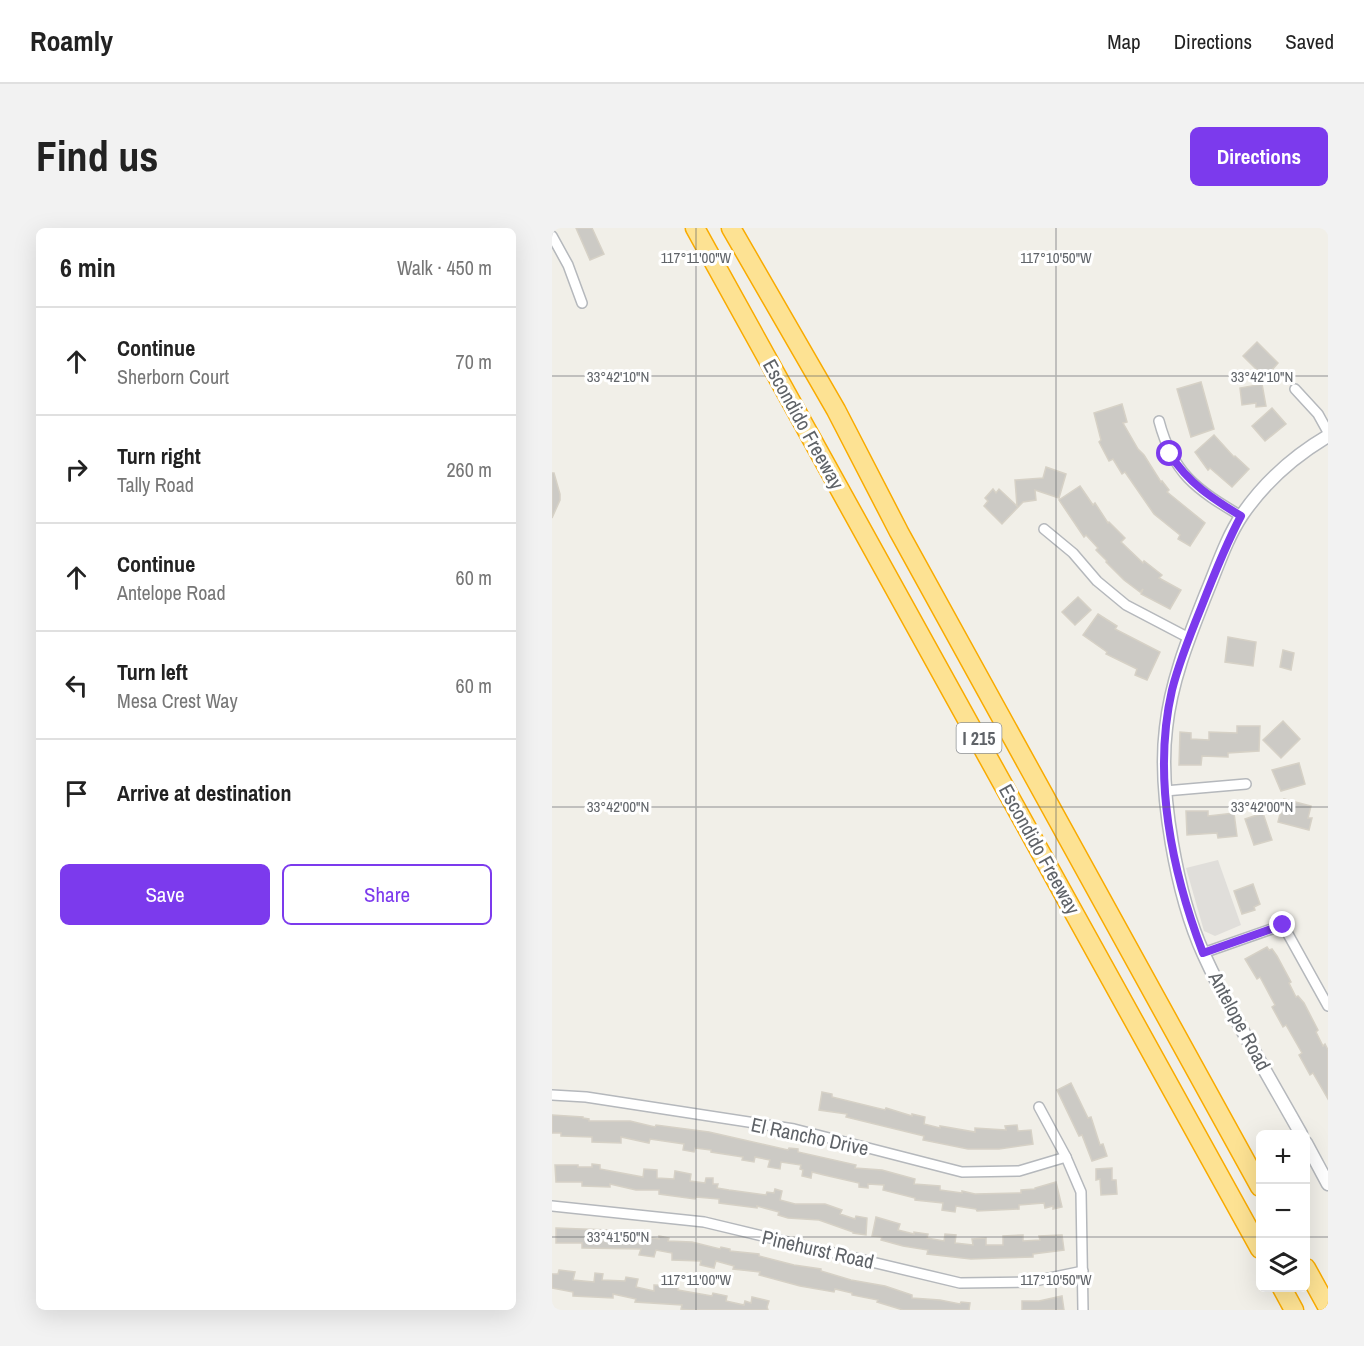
<!DOCTYPE html>
<meta charset="utf-8">
<style>
body{margin:0;font-family:"Archivo Narrow",sans-serif;background:#f2f2f2;color:#222}
.controls{position:absolute;right:18px;bottom:18px;display:grid;overflow:hidden;border-radius:9px;box-shadow:0 6px 24px #0002}
.controls button{width:54px;height:54px;display:grid;place-items:center;padding:0;border:0;border-bottom:2px solid #e0e0e0;background:#fff;color:#222;font:30px sans-serif}
.stop{position:absolute;width:18px;height:18px;margin:-14px;border:4px solid #7c3aed;border-radius:50%;background:#fff}
.stop.end{background:#7c3aed;border-color:#fff;box-shadow:0 2px 6px #0008}
.list{margin:0;padding:0;list-style:none}
h2{display:flex;justify-content:space-between;align-items:center;height:78px;margin:0;padding:0 24px;font-size:26px}
h2 small{font-size:20px;font-weight:400;color:#767676}
.list li{display:grid;grid-template-columns:39px 1fr auto;gap:18px;align-items:center;box-sizing:border-box;height:108px;padding:0 24px;border-top:2px solid #e0e0e0}
.list b{display:block;font-size:22px;white-space:nowrap}
.list p{margin:0;font-size:20px;white-space:nowrap;color:#767676}
.list em{font-size:20px;font-style:normal;color:#767676}
.actions{display:flex;gap:12px;padding:18px 24px}
.actions a{flex:1;padding:14px 0;border:2px solid #7c3aed;border-radius:9px;text-align:center;font-size:21px;color:#7c3aed}
.actions .main{background:#7c3aed;color:#fff}
.icon{flex:none;width:33px;height:33px;fill:none;stroke:currentColor;stroke-width:2;stroke-linecap:round;stroke-linejoin:round}
.map{position:relative;flex:none;width:776px;height:1082px;overflow:hidden;border-radius:9px}
header{display:flex;align-items:center;gap:36px;box-sizing:border-box;height:84px;padding:0 30px;background:#fff;border-bottom:2px solid #e0e0e0}
header strong{font-size:28px}
nav{display:flex;gap:33px;margin-inline-start:auto;font-size:21px}
.intro{display:flex;align-items:center;justify-content:space-between;box-sizing:border-box;height:144px;padding:0 36px}
h1{margin:0;font-size:42px}
.button{padding:15px 27px;border-radius:9px;background:#7c3aed;color:#fff;font-size:21px;font-weight:700}
main{display:flex;gap:36px;padding:0 36px}
aside{flex:1;background:#fff;border-radius:9px;box-shadow:0 6px 24px #0002}
.map>svg:first-child{display:block}
.industrial{fill:#e0deda}
.building{fill:#cccac5;stroke:#d6d1c6;stroke-width:1.5}
.lines{fill:none;stroke-linecap:round;stroke-linejoin:round}
.minor-casing{stroke:#b5b8bc;stroke-width:12}
.tertiary-casing{stroke:#b5b8bc;stroke-width:15}
.motorway-casing{stroke:#f9ab00;stroke-width:21}
.minor{stroke:#fff;stroke-width:9}
.tertiary{stroke:#fff;stroke-width:12}
.motorway{stroke:#fde293;stroke-width:18}
.route{stroke:#7c3aed;stroke-width:8}
.ticks{fill:none;stroke:#5f6368;stroke-width:1.5;stroke-opacity:0.45}
.labels{text-anchor:middle;dominant-baseline:central;stroke-width:6;stroke-linejoin:round;paint-order:stroke}
.shield{fill:#fff;stroke:#8f9295;stroke-width:1.5}
.shield-label{font-size:18px;font-weight:bold;fill:#5f6368}
.street-label{font-size:20px;fill:#5f6368;stroke:#fff}
.ticks-label{font-size:15px;text-anchor:middle;fill:#5f6368;stroke:#fff;stroke-width:6;stroke-linejoin:round;paint-order:stroke}
</style>
<header>
<strong>Roamly</strong>
<nav><a>Map</a><a>Directions</a><a>Saved</a></nav>
</header>
<div class="intro"><h1>Find us</h1><a class="button">Directions</a></div>
<main>
<aside>
<h2>6 min<small>Walk · 450 m</small></h2>
<ul class="list">
<li><svg class="icon" aria-label="ahead" viewBox="0 0 24 24"><path d="M12 20V5M6 11l6-6 6 6"/></svg><div><b>Continue</b><p>Sherborn Court</p></div><em>70 m</em></li>
<li><svg class="icon" aria-label="right" viewBox="0 0 24 24"><path d="M7 20v-9h11M14 6l5 5-5 5"/></svg><div><b>Turn right</b><p>Tally Road</p></div><em>260 m</em></li>
<li><svg class="icon" aria-label="ahead" viewBox="0 0 24 24"><path d="M12 20V5M6 11l6-6 6 6"/></svg><div><b>Continue</b><p>Antelope Road</p></div><em>60 m</em></li>
<li><svg class="icon" aria-label="left" viewBox="0 0 24 24"><path d="M17 20v-9H6M10 6l-5 5 5 5"/></svg><div><b>Turn left</b><p>Mesa Crest Way</p></div><em>60 m</em></li>
<li><svg class="icon" aria-label="arrive" viewBox="0 0 24 24"><path d="M6 21V4h12l-3 4 3 4H6"/></svg><div><b>Arrive at destination</b></div></li>
</ul>
<div class="actions"><a class="main">Save</a><a>Share</a></div>
</aside>
<div class="map">
<svg width="776" height="1082" viewBox="0 0 776 1082">
<rect width="100%" height="100%" fill="#f1efe8"/>
<!-- industrial -->
<polygon class="industrial" points="666,632 689,697 663,708 652,703 634,640"/>
<!-- building -->
<g class="building">
<polygon points="24,0 40,0 52,26 38,32"/>
<polygon points="705,114 726,135 713,150 691,128"/>
<polygon points="649,154 662,201 639,209 625,161"/>
<polygon points="710,156 714,178 704,179 704,175 690,177 688,160"/>
<polygon points="570,176 575,194 571,195 586,221 592,227 609,254 610,253 617,262 615,264 653,295 638,318 626,311 628,307 602,286 573,244 570,246 561,231 557,233 547,214 549,212 542,185"/>
<polygon points="720,180 734,196 713,213 700,198"/>
<polygon points="662,207 682,229 683,228 697,241 680,259 658,240 656,242 643,224"/>
<polygon points="494,239 514,246 507,270 483,262 484,272 471,274 450,296 432,278 436,273 433,270 441,261 444,265 447,261 465,278 463,252 491,250"/>
<polygon points="0,245 2,245 8,266 8,272 0,290"/>
<polygon points="528,258 541,277 543,275 556,295 557,294 573,310 569,314 591,335 592,333 610,347 607,350 629,362 618,381 589,366 591,361 588,364 572,352 554,334 555,333 544,322 546,320 534,307 532,309 507,272"/>
<polygon points="526,369 539,382 523,397 510,384"/>
<polygon points="546,386 565,398 563,401 608,424 595,452 583,447 585,441 554,426 555,424 531,407"/>
<polygon points="676,409 704,414 701,438 673,434"/>
<polygon points="731,422 742,425 739,442 728,439"/>
<polygon points="731,493 748,511 729,530 711,512"/>
<polygon points="685,498 708,498 707,523 676,525 676,529 650,528 649,537 627,537 628,504 639,505 639,511 657,512 657,504 685,505"/>
<polygon points="747,535 753,556 729,563 720,542"/>
<polygon points="732,571 759,578 756,590 760,590 757,602 726,594"/>
<polygon points="634,583 656,583 656,588 682,585 685,608 666,610 665,605 635,607"/>
<polygon points="711,585 720,612 702,617 693,591"/>
<polygon points="701,656 708,676 702,679 703,682 690,686 682,663"/>
<polygon points="715,719 717,722 720,721 725,728 739,754 737,755 744,769 746,768 752,775 766,802 764,804 771,818 773,816 776,822 776,871 761,845 758,847 747,827 750,825 734,797 731,799 720,779 723,777 708,749 705,751 693,731"/>
<polygon points="519,855 536,890 539,889 548,917 551,916 555,928 540,933 530,907 527,908 505,862"/>
<polygon points="270,864 280,866 280,869 333,882 334,880 360,888 360,886 373,889 372,896 388,900 388,898 423,904 423,900 454,902 453,898 465,897 466,903 479,902 481,916 447,921 416,921 371,912 372,908 294,889 295,886 267,882"/>
<polygon points="0,887 31,889 31,890 37,891 37,893 78,893 103,899 104,897 157,904 236,922 237,920 246,921 246,924 304,937 303,940 330,942 363,951 362,956 388,958 388,962 410,965 410,963 423,966 469,965 469,962 483,961 483,960 504,954 510,979 501,981 501,978 493,980 492,975 467,977 467,981 425,983 424,981 404,978 403,984 390,982 391,975 363,972 363,970 331,962 332,957 316,956 316,960 307,959 307,955 272,947 260,944 259,950 250,948 251,942 248,941 249,937 229,934 228,941 216,939 218,932 203,929 202,934 190,932 191,929 159,924 159,922 143,920 142,924 131,922 132,916 98,911 97,915 69,909 69,915 40,914 40,909 9,908 9,905 0,905"/>
<polygon points="40,936 48,937 48,941 91,949 92,941 105,942 105,950 122,951 123,943 139,946 138,953 153,955 154,950 161,950 161,956 166,956 165,960 177,962 214,967 215,964 222,965 223,961 230,963 228,972 243,976 273,976 290,982 288,986 303,991 304,988 315,990 314,1007 301,1005 301,1004 267,992 236,990 226,987 227,984 205,978 205,980 167,975 167,971 144,969 143,971 107,966 107,962 84,962 58,956 58,959 30,958 30,954 4,954 3,937 26,937 26,939 40,939"/>
<polygon points="560,940 560,952 564,952 565,966 549,967 548,951 544,952 544,941"/>
<polygon points="324,989 348,996 346,1002 362,1006 362,1004 376,1006 375,1010 392,1013 393,1006 404,1007 403,1015 421,1017 420,1011 434,1010 434,1017 451,1017 451,1008 471,1007 471,1013 488,1012 487,1008 510,1007 512,1022 481,1026 481,1029 447,1030 419,1031 375,1026 376,1022 351,1018 329,1012 330,1009 320,1008"/>
<polygon points="4,1000 57,1002 57,1005 86,1006 86,1008 107,1011 107,1008 117,1010 116,1013 140,1014 168,1021 169,1019 178,1021 178,1023 207,1026 207,1028 242,1037 269,1041 269,1043 299,1052 333,1058 360,1067 360,1070 388,1072 408,1076 409,1074 418,1075 417,1082 351,1082 325,1074 326,1072 300,1067 300,1065 283,1061 282,1064 248,1058 207,1047 208,1044 181,1041 182,1038 164,1033 162,1040 148,1037 149,1033 120,1032 120,1025 104,1022 102,1029 87,1027 89,1021 30,1020 30,1015 4,1015"/>
<polygon points="7,1042 23,1044 21,1052 42,1054 43,1045 51,1046 50,1052 73,1053 74,1049 86,1051 84,1059 102,1063 102,1057 126,1058 126,1062 160,1068 161,1065 175,1068 174,1073 192,1077 193,1073 199,1075 200,1069 217,1073 215,1079 216,1082 137,1082 129,1081 130,1077 83,1074 84,1071 61,1066 61,1070 21,1068 21,1064 0,1060 0,1046 6,1046"/>
<polygon points="510,1068 512,1082 470,1082 470,1073 487,1073"/>
</g>
<g class="lines">
<defs>
<g id="minor">
<polyline points="0,8 16,37 30,75"/>
<polyline points="743,161 766,186 776,204"/>
<path d="M 607,193 C 621,246 644,261 689,288"/>
<polyline points="492,301 521,325 545,353 574,377 637,410"/>
<polyline points="613,563 694,556"/>
<polyline points="651,725 731,697 776,778"/>
<polyline points="0,867 34,869 242,901 410,944 467,943 514,929"/>
<polyline points="487,879 514,929 529,964 531,1082"/>
<polyline points="0,978 152,994 408,1055 478,1054 531,1043"/>
</g>
<g id="tertiary">
<path d="M 749,906 C 716,847 680,788 652,727 C 625,668 606,564 614,500 C 619,453 637,409 654,366 C 665,340 674,311 690,287 C 712,255 742,228 776,208"/>
<polyline points="754,915 776,956"/>
</g>
<g id="motorway">
<polyline points="143,0 708,1021"/>
<polyline points="179,0 284,182 347,304 708,959"/>
<polyline points="754,1040 776,1080"/>
<polyline points="730,1060 742,1082"/>
</g>
</defs>
<!-- minor casing -->
<use href="#minor" class="minor-casing"/>
<!-- tertiary casing -->
<use href="#tertiary" class="tertiary-casing"/>
<!-- motorway casing -->
<use href="#motorway" class="motorway-casing"/>
<!-- minor -->
<use href="#minor" class="minor"/>
<!-- tertiary -->
<use href="#tertiary" class="tertiary"/>
<!-- motorway -->
<use href="#motorway" class="motorway"/>
</g>
<g class="lines">
<!-- route -->
<path class="route" d="M 618,226 C 636,255 661,271 689,288 C 673,318 661,349 649,380 C 638,407 627,434 620,462 C 600,549 620,644 651,725 L 731,697"/>
</g>
<!-- ticks -->
<path class="ticks" d="M 144,0 L 144,1082M 504,0 L 504,1082M 0,148 L 776,148M 0,579 L 776,579M 0,1009 L 708,1009M 754,1009 L 776,1009"/>
<g class="labels">
<!-- shield labels -->
<rect class="shield" x="404.5" y="495" width="45" height="30" rx="4.5"/>
<g class="shield-label">
<text x="427" y="510">I 215</text>
</g>
<!-- street labels -->
<g class="street-label">
<text transform="translate(252 196) rotate(61)">Escondido Freeway</text>
<text transform="translate(488 621) rotate(61)">Escondido Freeway</text>
<text transform="translate(688 793) rotate(62)">Antelope Road</text>
<text transform="translate(258 908) rotate(12)">El Rancho Drive</text>
<text transform="translate(266 1021) rotate(13)">Pinehurst Road</text>
</g>
</g>
<g class="ticks-label">
<text x="144" y="35">117°11'00"W</text>
<text x="504" y="35">117°10'50"W</text>
<text x="66" y="154">33°42'10"N</text>
<text x="710" y="154">33°42'10"N</text>
<text x="66" y="584">33°42'00"N</text>
<text x="710" y="584">33°42'00"N</text>
<text x="66" y="1014">33°41'50"N</text>
<text x="144" y="1057">117°11'00"W</text>
<text x="504" y="1057">117°10'50"W</text>
</g>
</svg>
<div class="controls">
<button>+</button>
<button>−</button>
<button><svg class="icon" aria-label="layers" viewBox="0 0 24 24"><path d="M12 4l9 5-9 5-9-5zM3 14l9 5 9-5"/></svg></button>
</div>
<div class="stop" style="left:618px;top:226px"></div>
<div class="stop end" style="left:731px;top:697px"></div>
</div>
</main>
